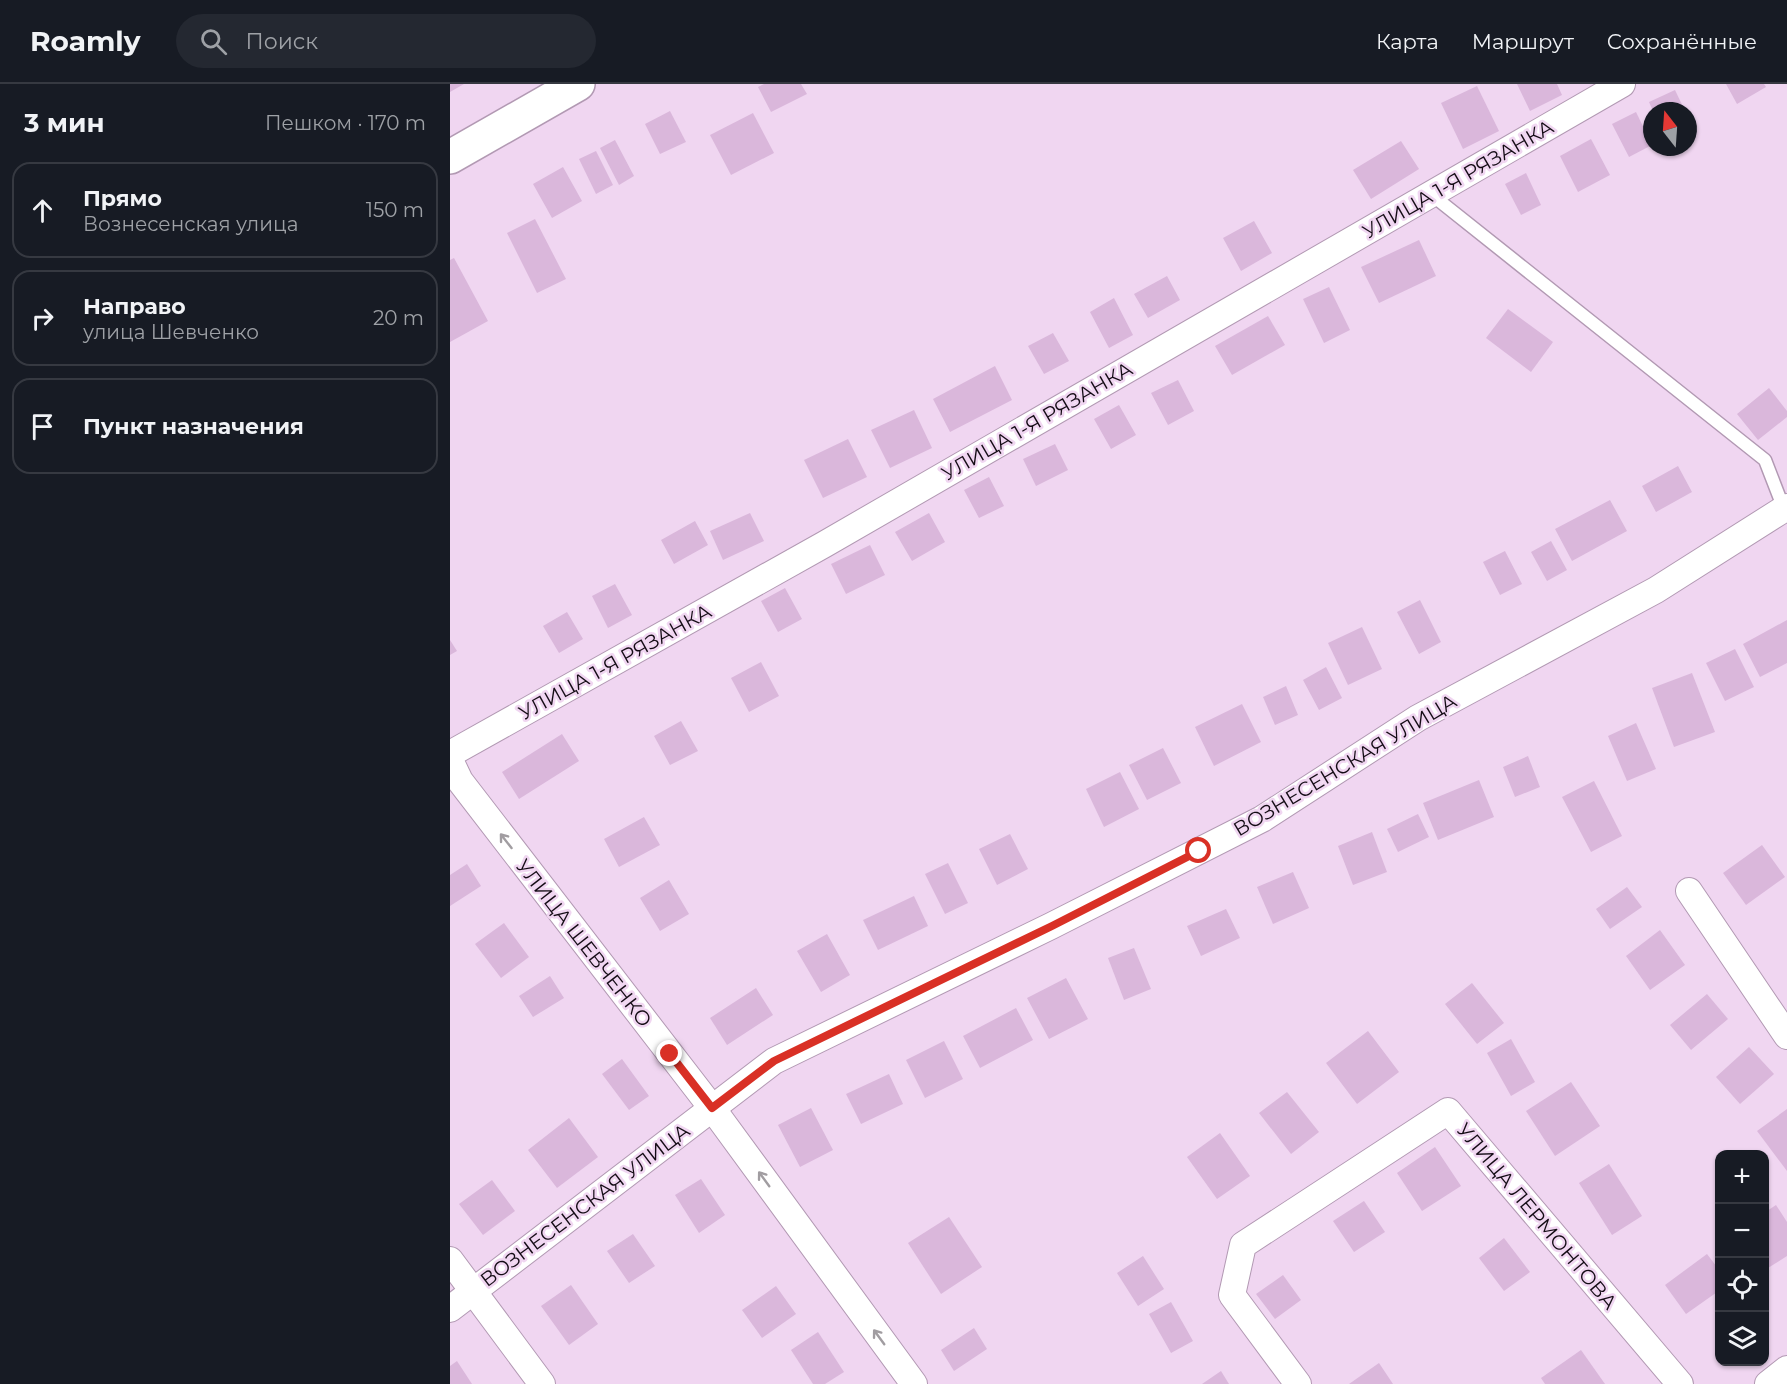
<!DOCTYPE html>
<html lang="ru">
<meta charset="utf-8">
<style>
body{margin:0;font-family:Montserrat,sans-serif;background:#242831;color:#f1f3f6}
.controls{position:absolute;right:18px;bottom:18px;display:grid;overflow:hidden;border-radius:12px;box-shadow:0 2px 4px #0004}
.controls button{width:54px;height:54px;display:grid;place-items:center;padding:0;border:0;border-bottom:2px solid #363941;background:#171b24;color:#f1f3f6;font:30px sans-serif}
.compass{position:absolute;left:1193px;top:18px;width:54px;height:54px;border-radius:50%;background:#171b24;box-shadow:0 2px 4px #0004;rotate:343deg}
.stop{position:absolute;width:18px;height:18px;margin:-14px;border:4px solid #d93025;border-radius:50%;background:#fff}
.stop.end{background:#d93025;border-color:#fff;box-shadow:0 2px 6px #0008}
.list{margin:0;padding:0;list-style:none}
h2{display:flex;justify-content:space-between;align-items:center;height:78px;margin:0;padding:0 24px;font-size:26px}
h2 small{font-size:20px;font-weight:400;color:#9ea1a6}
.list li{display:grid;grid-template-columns:39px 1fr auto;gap:18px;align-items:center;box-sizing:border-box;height:96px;margin:0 12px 12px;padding:0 12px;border:2px solid #363941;border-radius:18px}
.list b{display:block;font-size:22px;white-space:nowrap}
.list p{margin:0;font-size:20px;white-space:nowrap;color:#9ea1a6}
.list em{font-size:20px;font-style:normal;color:#9ea1a6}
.icon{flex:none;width:33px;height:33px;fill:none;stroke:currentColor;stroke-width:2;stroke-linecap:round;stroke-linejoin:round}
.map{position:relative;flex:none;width:1337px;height:1300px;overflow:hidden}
header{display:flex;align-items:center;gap:36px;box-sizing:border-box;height:84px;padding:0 30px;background:#171b24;border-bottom:2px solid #363941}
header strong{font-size:28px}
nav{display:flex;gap:33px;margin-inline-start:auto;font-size:21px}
.search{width:420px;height:54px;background:#242831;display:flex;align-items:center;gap:15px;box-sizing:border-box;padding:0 21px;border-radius:33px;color:#9ea1a6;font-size:22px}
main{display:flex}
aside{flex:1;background:#171b24}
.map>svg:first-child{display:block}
.building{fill:#dab7db}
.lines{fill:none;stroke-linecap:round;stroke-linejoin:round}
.lane-casing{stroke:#b299b3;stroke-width:15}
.street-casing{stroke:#b299b3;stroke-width:28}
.secondary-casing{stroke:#b299b3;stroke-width:36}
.lane{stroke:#fff;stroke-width:12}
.street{stroke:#fff;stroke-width:26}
.secondary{stroke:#fff;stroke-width:33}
.oneway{stroke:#a19da1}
.route{stroke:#d93025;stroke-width:8}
.labels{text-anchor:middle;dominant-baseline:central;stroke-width:5;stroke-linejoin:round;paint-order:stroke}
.street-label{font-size:20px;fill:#130b14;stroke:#f0d6f1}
</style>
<header>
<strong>Roamly</strong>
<div class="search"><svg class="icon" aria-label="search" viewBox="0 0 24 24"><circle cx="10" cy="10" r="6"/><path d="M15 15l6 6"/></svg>Поиск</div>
<nav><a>Карта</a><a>Маршрут</a><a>Сохранённые</a></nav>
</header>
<main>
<aside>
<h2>3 мин<small>Пешком · 170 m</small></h2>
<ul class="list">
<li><svg class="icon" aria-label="ahead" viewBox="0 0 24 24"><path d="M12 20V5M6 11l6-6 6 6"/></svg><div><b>Прямо</b><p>Вознесенская улица</p></div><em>150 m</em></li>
<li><svg class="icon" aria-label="right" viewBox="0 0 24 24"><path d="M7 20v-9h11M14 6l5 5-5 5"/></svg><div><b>Направо</b><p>улица Шевченко</p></div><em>20 m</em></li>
<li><svg class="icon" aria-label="arrive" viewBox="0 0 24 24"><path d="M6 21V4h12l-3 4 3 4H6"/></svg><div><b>Пункт назначения</b></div></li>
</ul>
</aside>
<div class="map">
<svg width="1337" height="1300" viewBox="0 0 1337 1300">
<rect width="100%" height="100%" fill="#f0d6f1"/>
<!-- building -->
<g class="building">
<polygon points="0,0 14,0 0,8"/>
<polygon points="314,0 351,0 357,10 321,28 308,3"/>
<polygon points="1067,0 1107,0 1112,11 1080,27"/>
<polygon points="1276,0 1314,0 1316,3 1287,20"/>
<polygon points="1027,2 1049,47 1013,65 991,19"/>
<polygon points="1225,6 1235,27 1203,27 1199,18"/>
<polygon points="220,27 236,58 210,70 195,40"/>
<polygon points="1186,28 1202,61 1179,73 1162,40"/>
<polygon points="303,29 324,69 281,91 260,51"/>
<polygon points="1141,55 1160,91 1128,108 1110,72"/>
<polygon points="165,56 184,92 169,101 150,64"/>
<polygon points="951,57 969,85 921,115 903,86"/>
<polygon points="146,67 163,101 146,110 129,75"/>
<polygon points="113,83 132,117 102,134 83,100"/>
<polygon points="1076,89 1091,121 1071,131 1055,100"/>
<polygon points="85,135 116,195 87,209 57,149"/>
<polygon points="804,137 822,169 791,187 773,154"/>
<polygon points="969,156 986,192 929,219 911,183"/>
<polygon points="4,174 38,237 0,258 0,176"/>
<polygon points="717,192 730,216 698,234 684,210"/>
<polygon points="879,203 900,246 874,259 853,215"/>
<polygon points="664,214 683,251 659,264 640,228"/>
<polygon points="1058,225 1103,258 1081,288 1036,254"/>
<polygon points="818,232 835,261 782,291 765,262"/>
<polygon points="603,249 619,277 594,290 578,262"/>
<polygon points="545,282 562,316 500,348 483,315"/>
<polygon points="728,296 744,327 718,341 701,309"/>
<polygon points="1319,304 1337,327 1337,333 1308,356 1287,330"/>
<polygon points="669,321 686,351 661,365 644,335"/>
<polygon points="464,326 482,364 440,384 421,346"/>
<polygon points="398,355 417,393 373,414 354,376"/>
<polygon points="605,360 618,386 586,402 573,375"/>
<polygon points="1228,382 1242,408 1206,428 1192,402"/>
<polygon points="539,393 554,422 529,434 514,406"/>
<polygon points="1160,416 1177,447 1122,477 1105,445"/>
<polygon points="300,429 314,457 273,476 260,447"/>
<polygon points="479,429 495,458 462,477 445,448"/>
<polygon points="245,437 258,461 224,480 211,456"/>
<polygon points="1101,457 1117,486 1097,497 1081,468"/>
<polygon points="420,461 435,491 396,510 381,480"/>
<polygon points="1055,467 1072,500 1050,511 1033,478"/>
<polygon points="165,500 182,531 158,544 142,512"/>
<polygon points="335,504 352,535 328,548 311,517"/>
<polygon points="970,516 991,558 969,570 947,528"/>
<polygon points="117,528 133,555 109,569 93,542"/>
<polygon points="1337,536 1337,579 1310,593 1293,560"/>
<polygon points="912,543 932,585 898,601 878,559"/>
<polygon points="0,556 7,567 0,571"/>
<polygon points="1285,565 1304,603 1275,617 1256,579"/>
<polygon points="311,578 329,612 299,628 281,594"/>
<polygon points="876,583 892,614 869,626 853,596"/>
<polygon points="1242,589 1265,648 1224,663 1202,604"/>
<polygon points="836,602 848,631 825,641 813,613"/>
<polygon points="792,620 811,658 764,682 745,643"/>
<polygon points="231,637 248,667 220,681 204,652"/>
<polygon points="1186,639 1206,685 1177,697 1158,652"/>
<polygon points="112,650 129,677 69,715 52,688"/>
<polygon points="713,664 731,699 697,716 679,681"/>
<polygon points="1078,672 1090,703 1065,713 1053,683"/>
<polygon points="670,688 689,725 654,743 636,705"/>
<polygon points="1029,696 1044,733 988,756 973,719"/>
<polygon points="1144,697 1172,752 1141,768 1112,713"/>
<polygon points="968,730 979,753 948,768 937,745"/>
<polygon points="194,733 210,761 169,783 154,755"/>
<polygon points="922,748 937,788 903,801 888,762"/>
<polygon points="560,750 578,785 547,801 529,765"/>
<polygon points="1312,761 1335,793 1296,821 1273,789"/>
<polygon points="498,779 518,819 495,830 475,790"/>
<polygon points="17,780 31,802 0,822 0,791"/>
<polygon points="843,788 859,824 823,840 807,803"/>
<polygon points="219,796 239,830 210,847 190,814"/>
<polygon points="1177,803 1192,823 1160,845 1146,825"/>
<polygon points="464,812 478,842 428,866 413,836"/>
<polygon points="776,825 790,854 751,872 737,842"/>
<polygon points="54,839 79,873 51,894 25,860"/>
<polygon points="1210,846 1235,881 1200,906 1176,872"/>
<polygon points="377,850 400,891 371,908 347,867"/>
<polygon points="684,864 701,905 674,916 658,874"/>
<polygon points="100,892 114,914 83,933 69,912"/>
<polygon points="616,894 638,935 599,955 577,914"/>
<polygon points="1022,899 1054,939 1027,960 995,920"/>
<polygon points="306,904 323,931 277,961 260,934"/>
<polygon points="1257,910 1278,935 1241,966 1220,941"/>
<polygon points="566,924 583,956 530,984 513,952"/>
<polygon points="918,947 949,988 907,1020 876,979"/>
<polygon points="1061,955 1085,998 1061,1012 1037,969"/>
<polygon points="494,957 513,995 475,1014 456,976"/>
<polygon points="1299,963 1324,990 1290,1020 1266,993"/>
<polygon points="172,975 199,1012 179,1026 152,990"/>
<polygon points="439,990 453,1020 411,1040 396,1010"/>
<polygon points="1121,998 1150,1042 1105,1072 1076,1027"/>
<polygon points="837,1008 869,1048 841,1070 809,1029"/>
<polygon points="361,1024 383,1066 350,1083 328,1041"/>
<polygon points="1337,1025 1337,1087 1307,1047"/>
<polygon points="119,1034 148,1073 107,1104 78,1066"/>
<polygon points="770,1049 800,1092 767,1115 737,1073"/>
<polygon points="985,1063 1011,1102 972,1127 947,1089"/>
<polygon points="1159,1080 1192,1132 1162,1151 1129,1099"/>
<polygon points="251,1095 275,1131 249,1149 225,1111"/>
<polygon points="42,1096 65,1127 33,1151 9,1120"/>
<polygon points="914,1117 935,1148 904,1168 883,1137"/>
<polygon points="1326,1121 1337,1138 1337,1172 1318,1184 1314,1178 1314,1129"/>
<polygon points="499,1133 532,1183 491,1210 458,1159"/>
<polygon points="183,1150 205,1182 179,1199 157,1167"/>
<polygon points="1054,1154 1080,1188 1054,1207 1029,1174"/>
<polygon points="1257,1170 1270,1187 1270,1206 1236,1230 1215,1201"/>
<polygon points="693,1172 714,1205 688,1222 667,1189"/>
<polygon points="833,1191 851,1216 825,1235 806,1210"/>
<polygon points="121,1201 148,1240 119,1261 91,1222"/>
<polygon points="326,1202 346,1230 312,1254 292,1226"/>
<polygon points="721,1218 743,1257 721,1269 699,1230"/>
<polygon points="524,1244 537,1265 504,1287 491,1266"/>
<polygon points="368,1248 394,1288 375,1300 363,1300 341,1266"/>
<polygon points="1131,1266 1155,1300 1095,1300 1091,1294"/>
<polygon points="7,1277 22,1300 0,1300 0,1282"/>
<polygon points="929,1279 943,1300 899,1300"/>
<polygon points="771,1287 779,1300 752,1300"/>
</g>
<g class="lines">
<defs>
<polyline id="lane" points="982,111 1315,376 1334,425"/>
<g id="street">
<polyline points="0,670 375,460 1172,0"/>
<polyline points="0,676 10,697 262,1024 464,1300"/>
<polyline points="1239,807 1337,952"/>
<polyline points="0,1176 92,1300"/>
<polyline points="0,1225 324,977 601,842 812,735 968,634 1206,506 1337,423"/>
<polyline points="848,1300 782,1211 793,1161 998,1027 1230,1300"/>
<polyline points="1318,1300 1337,1285"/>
</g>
<polyline id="secondary" points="0,73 128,0"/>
</defs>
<!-- lane casing -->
<use href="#lane" class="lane-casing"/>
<!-- street casing -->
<use href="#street" class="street-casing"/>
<!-- secondary casing -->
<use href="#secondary" class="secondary-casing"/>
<!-- lane -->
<use href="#lane" class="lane"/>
<!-- street -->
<use href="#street" class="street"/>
<!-- secondary -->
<use href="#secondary" class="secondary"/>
</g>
<!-- one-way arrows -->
<defs><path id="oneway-shaft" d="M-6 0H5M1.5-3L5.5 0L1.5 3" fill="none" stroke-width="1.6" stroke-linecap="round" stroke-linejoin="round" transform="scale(1.5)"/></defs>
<g class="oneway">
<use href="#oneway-shaft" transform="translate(56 757) rotate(-128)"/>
<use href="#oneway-shaft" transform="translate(314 1095) rotate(-126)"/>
<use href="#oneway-shaft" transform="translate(429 1253) rotate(-126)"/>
</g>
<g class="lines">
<!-- route -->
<polyline class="route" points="220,970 262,1024 324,977 602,842 749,767"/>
</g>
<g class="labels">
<!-- street labels -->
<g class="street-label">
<text transform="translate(1008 95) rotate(-30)">УЛИЦА 1-Я РЯЗАНКА</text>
<text transform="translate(587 337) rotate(-30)">УЛИЦА 1-Я РЯЗАНКА</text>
<text transform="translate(165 578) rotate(-29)">УЛИЦА 1-Я РЯЗАНКА</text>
<text transform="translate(895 681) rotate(-31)">ВОЗНЕСЕНСКАЯ УЛИЦА</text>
<text transform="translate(134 859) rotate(52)">УЛИЦА ШЕВЧЕНКО</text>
<text transform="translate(135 1121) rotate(-37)">ВОЗНЕСЕНСКАЯ УЛИЦА</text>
<text transform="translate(1087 1132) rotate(50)">УЛИЦА ЛЕРМОНТОВА</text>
</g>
</g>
</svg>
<div class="controls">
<button>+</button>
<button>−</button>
<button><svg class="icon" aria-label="locate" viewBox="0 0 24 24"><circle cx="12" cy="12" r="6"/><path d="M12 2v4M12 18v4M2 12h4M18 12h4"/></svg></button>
<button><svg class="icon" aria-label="layers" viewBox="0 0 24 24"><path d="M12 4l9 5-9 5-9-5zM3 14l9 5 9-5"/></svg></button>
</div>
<svg class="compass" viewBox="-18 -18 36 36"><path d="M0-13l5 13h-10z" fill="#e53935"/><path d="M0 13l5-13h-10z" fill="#9ea1a6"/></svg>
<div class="stop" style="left:749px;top:767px"></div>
<div class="stop end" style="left:220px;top:970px"></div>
</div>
</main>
